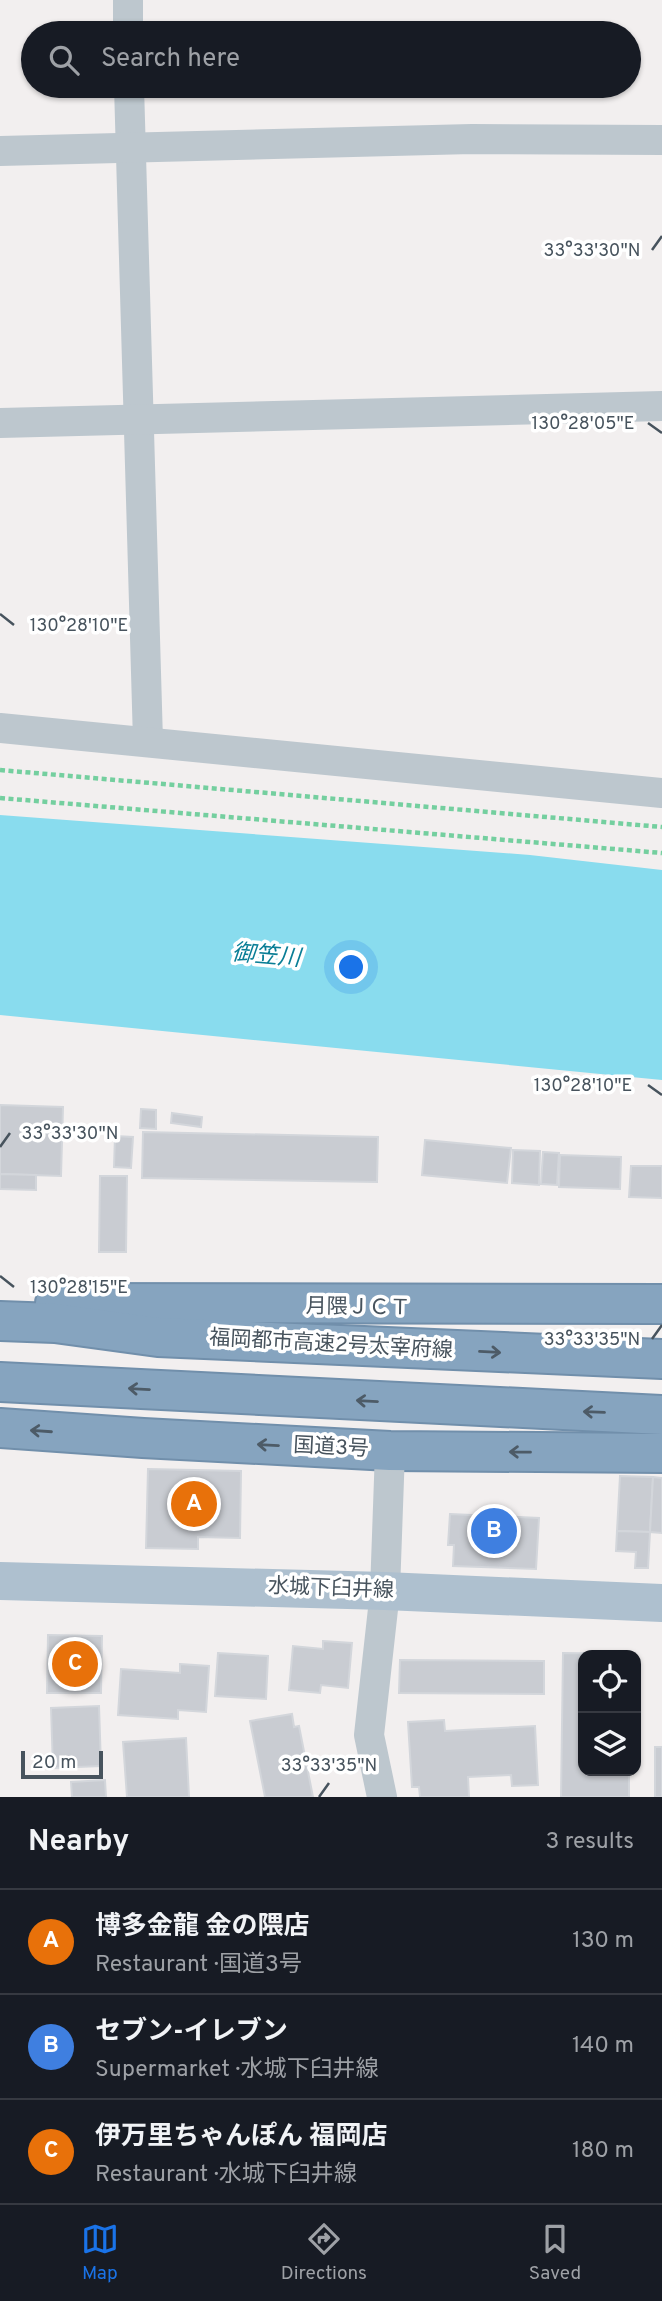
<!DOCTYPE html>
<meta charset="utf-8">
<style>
body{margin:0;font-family:Overpass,"Noto Sans JP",sans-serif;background:#242831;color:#f1f3f6}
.controls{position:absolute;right:21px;bottom:21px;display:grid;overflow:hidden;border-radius:14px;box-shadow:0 2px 5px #0004}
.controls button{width:63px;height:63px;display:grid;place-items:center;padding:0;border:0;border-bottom:2px solid #363941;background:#171b24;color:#f1f3f6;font:35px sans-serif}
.scale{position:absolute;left:21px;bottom:18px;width:82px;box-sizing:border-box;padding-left:7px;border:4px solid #47535d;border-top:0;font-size:19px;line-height:24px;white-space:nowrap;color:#47535d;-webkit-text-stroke:5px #fff;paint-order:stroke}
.you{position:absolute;left:352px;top:968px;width:24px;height:24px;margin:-18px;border:5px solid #fff;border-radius:50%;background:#1a73e8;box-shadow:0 0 0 10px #1a73e833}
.badge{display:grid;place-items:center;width:46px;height:46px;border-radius:50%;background:#1a73e8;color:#fff;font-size:23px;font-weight:700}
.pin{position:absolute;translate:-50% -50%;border:4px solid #fff;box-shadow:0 2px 7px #0006}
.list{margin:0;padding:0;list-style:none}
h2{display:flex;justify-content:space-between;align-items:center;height:91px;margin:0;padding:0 28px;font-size:30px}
h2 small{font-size:23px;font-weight:400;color:#9ea1a6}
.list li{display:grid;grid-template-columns:46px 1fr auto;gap:21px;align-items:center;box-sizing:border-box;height:105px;padding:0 28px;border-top:2px solid #363941}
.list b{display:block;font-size:26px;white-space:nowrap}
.list p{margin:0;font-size:23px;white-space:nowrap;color:#9ea1a6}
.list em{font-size:23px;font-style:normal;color:#9ea1a6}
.icon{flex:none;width:38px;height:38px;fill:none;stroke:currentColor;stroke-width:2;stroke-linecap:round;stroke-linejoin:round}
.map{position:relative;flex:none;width:662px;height:1797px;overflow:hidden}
.search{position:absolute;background:#171b24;box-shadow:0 2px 5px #0004;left:21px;right:21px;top:21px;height:77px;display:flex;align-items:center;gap:18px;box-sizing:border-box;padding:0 24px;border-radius:38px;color:#9ea1a6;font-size:26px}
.sheet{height:406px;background:#171b24}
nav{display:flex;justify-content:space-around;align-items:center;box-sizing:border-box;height:98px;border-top:2px solid #363941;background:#171b24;font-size:19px;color:#9ea1a6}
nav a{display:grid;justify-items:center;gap:4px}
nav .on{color:#1a73e8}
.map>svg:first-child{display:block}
.water{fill:#89dcee}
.building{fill:#c9ccd2;stroke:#d3d6db;stroke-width:2}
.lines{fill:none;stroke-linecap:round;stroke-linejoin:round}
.highway-casing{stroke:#718fab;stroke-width:42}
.path{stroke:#74cf9f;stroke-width:4.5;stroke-dasharray:5 3.5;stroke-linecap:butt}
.minor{stroke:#bdc7ce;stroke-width:30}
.major{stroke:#aec0cf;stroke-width:38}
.highway{stroke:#86a4bf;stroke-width:38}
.oneway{stroke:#4d5b67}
.ticks{fill:none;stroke:#47535d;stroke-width:2.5}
.labels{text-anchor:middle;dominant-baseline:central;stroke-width:7;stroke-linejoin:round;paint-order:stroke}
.street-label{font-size:21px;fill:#47535d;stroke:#fff}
.water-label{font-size:23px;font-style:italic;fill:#0a7e96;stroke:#fff}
.ticks-label{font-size:18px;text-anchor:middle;fill:#47535d;stroke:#fff;stroke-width:7;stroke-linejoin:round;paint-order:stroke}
</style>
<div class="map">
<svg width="662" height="1797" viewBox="0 0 662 1797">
<rect width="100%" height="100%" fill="#f2efef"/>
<!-- water -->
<polygon class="water" points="0,815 530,855 662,870 662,1080 0,1015"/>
<!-- building -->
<g class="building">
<polygon points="0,1105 63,1107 61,1176 0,1174"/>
<polygon points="141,1109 156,1110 156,1129 140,1128"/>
<polygon points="172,1113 202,1117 201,1127 171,1123"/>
<polygon points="143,1132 378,1137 377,1182 142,1178"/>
<polygon points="115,1136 133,1137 131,1168 114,1167"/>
<polygon points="425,1140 511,1148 507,1183 422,1175"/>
<polygon points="513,1150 540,1151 539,1185 512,1183"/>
<polygon points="543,1152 559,1153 557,1185 541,1184"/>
<polygon points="560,1155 621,1157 620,1189 559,1187"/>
<polygon points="631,1166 662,1166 662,1198 629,1197"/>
<polygon points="0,1174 36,1175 36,1190 0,1189"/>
<polygon points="100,1176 127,1176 126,1252 99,1252"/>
<polygon points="148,1469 241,1471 240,1538 198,1537 198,1549 146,1548"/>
<polygon points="620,1476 653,1477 650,1532 617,1531"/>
<polygon points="653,1477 662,1478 662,1533 650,1532"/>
<polygon points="450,1514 539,1518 536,1569 453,1566 454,1545 448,1545"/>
<polygon points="617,1531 650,1532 648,1568 635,1568 636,1552 616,1551"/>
<polygon points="48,1635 102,1636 101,1693 47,1693"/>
<polygon points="323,1641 352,1643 348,1688 321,1685 320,1693 289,1690 293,1646 323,1649"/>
<polygon points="218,1653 268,1656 266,1699 215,1696"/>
<polygon points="563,1653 631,1654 583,1655 583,1771 629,1771 629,1797 561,1797"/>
<polygon points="400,1660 544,1661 544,1694 399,1693"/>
<polygon points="180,1664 209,1666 206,1712 178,1710 178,1719 118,1715 121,1669 180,1673"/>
<polygon points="99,1706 101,1766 53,1768 51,1708"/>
<polygon points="292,1714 294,1727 299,1726 313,1797 265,1797 250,1721"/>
<polygon points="444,1720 445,1731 535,1726 538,1785 512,1786 511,1775 468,1777 469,1797 420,1797 419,1787 412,1787 408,1722"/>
<polygon points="186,1738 189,1797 127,1797 123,1742"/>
<rect x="655" y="1747" width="7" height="50"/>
<polygon points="105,1780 106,1797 72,1797 71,1782"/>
</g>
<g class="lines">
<defs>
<g id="highway">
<polyline points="55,1303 662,1304"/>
<polyline points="0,1321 55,1323 158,1337 662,1359"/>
<polyline points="0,1382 662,1415"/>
<polyline points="0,1428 143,1438 390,1451 662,1453"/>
</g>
</defs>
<!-- highway casing -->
<use href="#highway" class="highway-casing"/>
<!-- path -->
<g class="path">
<polyline points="0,770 662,827"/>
<polyline points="0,798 662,853"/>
</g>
<!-- minor -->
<g class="minor">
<polyline points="128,0 128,33"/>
<polyline points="129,86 148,741"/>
<polyline points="0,151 472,139 662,140"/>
<polyline points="0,423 662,406"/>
<polyline points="0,728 662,793"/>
<polyline points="382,1797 369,1735 385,1591 390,1451"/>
</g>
<!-- major -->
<polyline class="major" points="0,1581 385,1591 662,1603"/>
<!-- highway -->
<use href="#highway" class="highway"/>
</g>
<!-- one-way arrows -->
<defs><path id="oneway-shaft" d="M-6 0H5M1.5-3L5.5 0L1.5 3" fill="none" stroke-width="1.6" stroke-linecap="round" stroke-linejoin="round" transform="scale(1.75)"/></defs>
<g class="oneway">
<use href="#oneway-shaft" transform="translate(490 1352) rotate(3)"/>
<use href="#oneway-shaft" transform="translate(139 1389) rotate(-177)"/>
<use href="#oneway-shaft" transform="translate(367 1401) rotate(-177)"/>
<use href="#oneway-shaft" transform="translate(594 1412) rotate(-178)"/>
<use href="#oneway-shaft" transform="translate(41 1431) rotate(-176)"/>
<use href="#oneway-shaft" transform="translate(268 1445) rotate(-177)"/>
<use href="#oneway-shaft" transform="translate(520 1452) rotate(-179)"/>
</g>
<!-- ticks -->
<path class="ticks" d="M 652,250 L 662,236M 648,423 L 662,433M 0,614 L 14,625M 648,1085 L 662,1095M 0,1147 L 10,1133M 0,1276 L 14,1287M 652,1339 L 662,1325M 319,1797 L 329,1783"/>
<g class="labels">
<!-- street labels -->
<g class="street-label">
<text transform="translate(358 1308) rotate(1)">月隈ＪＣＴ</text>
<text transform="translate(331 1345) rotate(3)">福岡都市高速2号太宰府線</text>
<text transform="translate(331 1448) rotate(3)">国道3号</text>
<text transform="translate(331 1589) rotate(2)">水城下臼井線</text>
</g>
<!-- water labels -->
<g class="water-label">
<text transform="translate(266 957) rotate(5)">御笠川</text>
</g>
</g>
<g class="ticks-label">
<text x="592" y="256">33°33'30"N</text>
<text x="583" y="429">130°28'05"E</text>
<text x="79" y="631">130°28'10"E</text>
<text x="583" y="1091">130°28'10"E</text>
<text x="70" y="1139">33°33'30"N</text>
<text x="79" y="1293">130°28'15"E</text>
<text x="592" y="1345">33°33'35"N</text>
<text x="329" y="1771">33°33'35"N</text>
</g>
</svg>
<div class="controls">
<button><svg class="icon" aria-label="locate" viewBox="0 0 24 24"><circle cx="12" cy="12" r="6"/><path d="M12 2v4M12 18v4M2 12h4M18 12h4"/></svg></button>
<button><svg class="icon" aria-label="layers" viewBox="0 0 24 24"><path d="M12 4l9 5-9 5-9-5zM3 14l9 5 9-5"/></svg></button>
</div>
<div class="scale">20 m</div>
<div class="you"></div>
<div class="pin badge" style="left:194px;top:1504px;background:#e8710a">A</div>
<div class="pin badge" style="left:494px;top:1531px;background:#3f7fe0">B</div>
<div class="pin badge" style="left:75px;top:1664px;background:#e8710a">C</div>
<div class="search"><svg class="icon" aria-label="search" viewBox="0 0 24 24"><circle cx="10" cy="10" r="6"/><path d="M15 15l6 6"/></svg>Search here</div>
</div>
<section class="sheet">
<h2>Nearby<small>3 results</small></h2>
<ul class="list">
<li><span class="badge" style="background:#e8710a">A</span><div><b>博多金龍 金の隈店</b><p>Restaurant · 国道3号</p></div><em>130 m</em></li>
<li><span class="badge" style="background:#3f7fe0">B</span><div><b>セブン-イレブン</b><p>Supermarket · 水城下臼井線</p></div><em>140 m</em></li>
<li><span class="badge" style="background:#e8710a">C</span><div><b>伊万里ちゃんぽん 福岡店</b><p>Restaurant · 水城下臼井線</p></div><em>180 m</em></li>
</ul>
</section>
<nav>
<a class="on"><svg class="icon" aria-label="map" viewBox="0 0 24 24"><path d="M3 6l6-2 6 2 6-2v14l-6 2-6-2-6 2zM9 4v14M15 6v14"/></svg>Map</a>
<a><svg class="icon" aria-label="directions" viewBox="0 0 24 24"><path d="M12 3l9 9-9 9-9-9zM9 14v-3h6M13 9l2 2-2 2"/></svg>Directions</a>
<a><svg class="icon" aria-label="saved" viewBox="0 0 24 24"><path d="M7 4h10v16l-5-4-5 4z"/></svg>Saved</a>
</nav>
